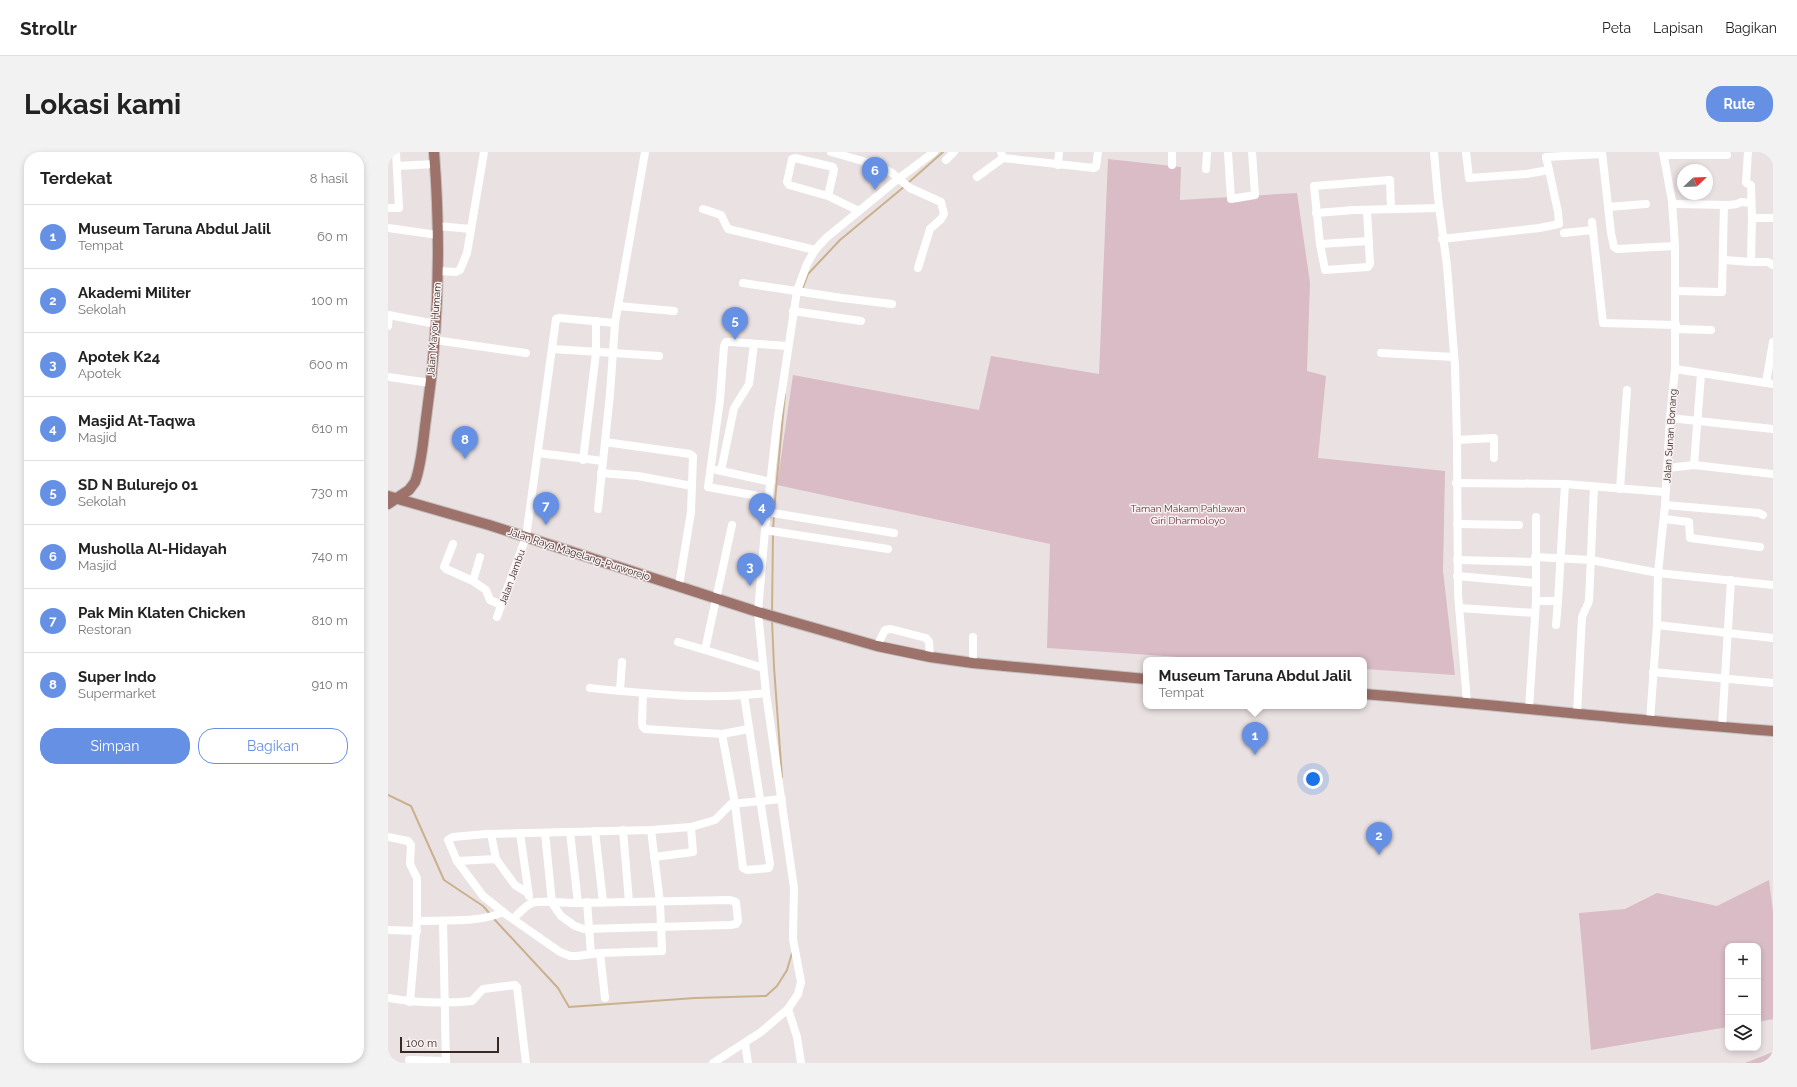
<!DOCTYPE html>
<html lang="id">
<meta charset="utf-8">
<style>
body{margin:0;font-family:Raleway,sans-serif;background:#f2f2f2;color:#222}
.controls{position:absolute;right:12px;bottom:12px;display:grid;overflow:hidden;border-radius:8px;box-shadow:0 2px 6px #0003}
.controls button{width:36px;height:36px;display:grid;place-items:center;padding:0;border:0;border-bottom:1px solid #e0e0e0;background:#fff;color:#222;font:20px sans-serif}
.compass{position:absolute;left:1289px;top:12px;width:36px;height:36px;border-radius:50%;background:#fff;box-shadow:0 2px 6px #0003;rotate:67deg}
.scale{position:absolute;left:12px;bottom:10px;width:99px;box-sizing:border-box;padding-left:4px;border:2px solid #392723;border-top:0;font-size:11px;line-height:14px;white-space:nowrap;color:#392723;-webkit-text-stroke:3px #f7f1f2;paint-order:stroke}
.you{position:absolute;left:925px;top:627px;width:14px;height:14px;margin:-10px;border:3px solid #fff;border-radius:50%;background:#1a73e8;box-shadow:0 0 0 6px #1a73e833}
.badge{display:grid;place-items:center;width:26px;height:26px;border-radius:50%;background:#6690e4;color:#fff;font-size:13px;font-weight:700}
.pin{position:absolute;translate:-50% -33px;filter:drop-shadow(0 1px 2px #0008)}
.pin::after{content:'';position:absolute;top:21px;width:14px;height:12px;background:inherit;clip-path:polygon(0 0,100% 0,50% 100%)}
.popup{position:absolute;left:755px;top:505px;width:224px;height:52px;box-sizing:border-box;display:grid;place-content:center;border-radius:8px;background:#fff;filter:drop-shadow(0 1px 3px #0005);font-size:13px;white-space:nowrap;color:#767676}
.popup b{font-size:15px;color:#222}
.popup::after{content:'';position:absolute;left:50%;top:100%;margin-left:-8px;border:8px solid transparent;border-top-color:#fff}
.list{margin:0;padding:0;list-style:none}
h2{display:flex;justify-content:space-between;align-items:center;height:52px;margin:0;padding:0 16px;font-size:17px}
h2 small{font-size:13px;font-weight:400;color:#767676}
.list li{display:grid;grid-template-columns:26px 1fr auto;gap:12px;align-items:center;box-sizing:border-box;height:64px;padding:0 16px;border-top:1px solid #e0e0e0}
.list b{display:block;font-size:15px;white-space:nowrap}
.list p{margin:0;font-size:13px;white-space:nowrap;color:#767676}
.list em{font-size:13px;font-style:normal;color:#767676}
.actions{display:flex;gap:8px;padding:12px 16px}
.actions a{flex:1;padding:9px 0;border:1px solid #6690e4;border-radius:16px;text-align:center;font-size:14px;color:#6690e4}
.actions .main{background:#6690e4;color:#fff}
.icon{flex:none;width:22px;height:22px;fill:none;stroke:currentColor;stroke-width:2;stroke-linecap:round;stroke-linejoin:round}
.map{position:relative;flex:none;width:1385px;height:911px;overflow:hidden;border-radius:16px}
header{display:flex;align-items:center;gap:24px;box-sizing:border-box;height:56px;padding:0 20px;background:#fff;border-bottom:1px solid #e0e0e0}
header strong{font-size:19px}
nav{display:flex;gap:22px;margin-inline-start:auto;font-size:14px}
.intro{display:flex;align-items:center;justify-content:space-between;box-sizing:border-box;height:96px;padding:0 24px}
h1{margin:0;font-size:28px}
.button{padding:10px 18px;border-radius:16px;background:#6690e4;color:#fff;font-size:14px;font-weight:700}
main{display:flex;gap:24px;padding:0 24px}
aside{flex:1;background:#fff;border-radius:16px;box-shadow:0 2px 6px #0003}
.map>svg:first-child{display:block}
.green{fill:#d9bcc5}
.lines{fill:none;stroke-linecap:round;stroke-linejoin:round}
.stream{stroke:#cab18e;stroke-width:2}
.major-casing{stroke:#c4bebd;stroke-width:12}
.minor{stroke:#fff;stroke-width:8}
.major{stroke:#9c726a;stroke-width:10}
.labels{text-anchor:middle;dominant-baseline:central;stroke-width:3;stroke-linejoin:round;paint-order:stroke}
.street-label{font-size:10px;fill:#392723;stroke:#f7f1f2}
.park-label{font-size:10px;fill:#6c323d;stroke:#f7f1f2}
</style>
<header>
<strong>Strollr</strong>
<nav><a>Peta</a><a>Lapisan</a><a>Bagikan</a></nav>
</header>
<div class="intro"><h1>Lokasi kami</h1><a class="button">Rute</a></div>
<main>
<aside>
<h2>Terdekat<small>8 hasil</small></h2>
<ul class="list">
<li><span class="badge">1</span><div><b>Museum Taruna Abdul Jalil</b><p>Tempat</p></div><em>60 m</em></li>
<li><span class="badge">2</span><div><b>Akademi Militer</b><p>Sekolah</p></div><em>100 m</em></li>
<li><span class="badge">3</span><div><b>Apotek K24</b><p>Apotek</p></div><em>600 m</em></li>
<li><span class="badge">4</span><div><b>Masjid At-Taqwa</b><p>Masjid</p></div><em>610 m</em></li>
<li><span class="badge">5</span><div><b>SD N Bulurejo 01</b><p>Sekolah</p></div><em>730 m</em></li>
<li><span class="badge">6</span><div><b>Musholla Al-Hidayah</b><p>Masjid</p></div><em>740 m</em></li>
<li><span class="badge">7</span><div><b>Pak Min Klaten Chicken</b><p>Restoran</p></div><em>810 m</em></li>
<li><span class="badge">8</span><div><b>Super Indo</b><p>Supermarket</p></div><em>910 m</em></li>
</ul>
<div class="actions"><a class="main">Simpan</a><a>Bagikan</a></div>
</aside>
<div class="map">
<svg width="1385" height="911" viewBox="0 0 1385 911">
<rect width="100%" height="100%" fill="#eae1e2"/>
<!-- green -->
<g class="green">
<polygon points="720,7 793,15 792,48 909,41 922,131 919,219 938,224 930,306 1057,319 1055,419 1067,523 976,517 976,508 836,508 659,496 662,392 389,333 405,223 591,258 603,204 711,222"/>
<polygon points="1381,728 1385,760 1385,867 1370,870 1370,794 1340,794 1340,875 1203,898 1191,761 1237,757 1269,741 1329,754"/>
<polygon points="1385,900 1385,911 1357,911"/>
</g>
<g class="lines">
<!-- stream -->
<g class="stream">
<polyline points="520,31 555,0"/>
<polyline points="414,138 420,122 452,88 517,34"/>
<polyline points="386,359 397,242"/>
<polyline points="385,377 386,364"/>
<polyline points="384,461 385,382"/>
<polyline points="384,468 386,515 394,625"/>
<polyline points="0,643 23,654 56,728 95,754 102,762"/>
<polyline points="106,767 170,836 181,855 307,846 378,844 389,834 399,818 404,801"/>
</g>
<defs>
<g id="major">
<polyline points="0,344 101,373 370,460 489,494 542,505 585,511 758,527"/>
<path d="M 0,352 L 21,338 L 27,330 C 34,311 35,288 38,267 C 51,178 53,89 46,0"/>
<path d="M 976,542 C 1113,553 1248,569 1385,579"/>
</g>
</defs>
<!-- major casing -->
<use href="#major" class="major-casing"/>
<!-- minor -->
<g class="minor">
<polyline points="443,0 492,14 504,21 522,36 553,50 556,62 553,67 542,77 530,116"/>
<polyline points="613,0 615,6 706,16 708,15 710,0"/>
<polyline points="840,0 843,47 867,43 864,0"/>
<polyline points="1046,0 1050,46 1059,114 1067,214 1069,288 1070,442 1079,550"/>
<polyline points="1078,0 1081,26 1138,22 1161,18 1158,5 1214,2"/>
<polyline points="1214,0 1223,81 1226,95 1229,97 1287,94"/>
<polyline points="1360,0 1358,31 1363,33 1364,66 1363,110 1380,110 1385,113"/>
<polyline points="1276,3 1339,3"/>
<polyline points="558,8 566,0"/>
<polyline points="670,13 671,0"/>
<polyline points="784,13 784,0"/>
<polyline points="9,14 47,12"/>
<polyline points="818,17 819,0"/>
<polyline points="589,25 615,6"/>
<polyline points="440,44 401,33 399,30 404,7 407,6 445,15 446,18 440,44 471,59"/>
<polyline points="1284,52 1341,53 1349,52 1353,50 1363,51"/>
<polyline points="1220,55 1258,52"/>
<polyline points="0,56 11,56 8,0"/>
<polyline points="315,57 333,63 340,77 427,98"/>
<polyline points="979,58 982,112 980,115 937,118 932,92 926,34 1002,28 1003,57"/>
<polyline points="928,61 966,58 1051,56"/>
<polyline points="1364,66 1385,66"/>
<polyline points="1204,70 1215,171 1288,173"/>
<polyline points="49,74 83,77"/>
<polyline points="0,76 50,83"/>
<polyline points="1176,81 1205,78"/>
<polyline points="1054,87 1151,76 1171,72 1170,60 1161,18"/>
<polyline points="932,92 981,89"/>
<polyline points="1336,108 1363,110"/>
<polyline points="51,119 68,120 72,118 79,101 96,0"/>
<polyline points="355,131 454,146 504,152"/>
<polyline points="1288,139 1334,140 1336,53"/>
<polyline points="230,154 286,159"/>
<polyline points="405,159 473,169"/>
<polyline points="0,163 48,172"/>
<polyline points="0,174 1,163"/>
<polyline points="1288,177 1323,178"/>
<polyline points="47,188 138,201"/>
<polyline points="165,197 271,204"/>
<polyline points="993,201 1066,205"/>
<polyline points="1287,217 1385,232"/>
<polyline points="0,225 42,231"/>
<polyline points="1378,231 1385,190"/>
<polyline points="1282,266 1385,277"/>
<polyline points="1069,288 1106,286 1106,306"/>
<polyline points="217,290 302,302 305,304 303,360 291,433"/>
<polyline points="150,301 215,309"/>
<polyline points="195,308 208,201 208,169"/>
<polyline points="1306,313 1313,222"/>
<polyline points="1280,316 1306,313 1385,322"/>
<polyline points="329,318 383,330"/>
<polyline points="333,319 346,256 361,232 366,192"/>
<polyline points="213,321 250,324 304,334"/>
<polyline points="1068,331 1177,332 1277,340"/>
<polyline points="1232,337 1239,238"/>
<polyline points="381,346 320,335 332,248 336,194 338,190 342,190 400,194"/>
<polyline points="1277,353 1371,361 1375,363"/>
<polyline points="210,357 222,242 227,171"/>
<polyline points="379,360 506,381"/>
<polyline points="1148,365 1148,449"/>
<polyline points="1276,367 1301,370 1302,386 1372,395"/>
<polyline points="1069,372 1131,373"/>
<polyline points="344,373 317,498 375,516"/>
<polyline points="377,378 500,397"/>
<polyline points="65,392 56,415 58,417 85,429"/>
<polyline points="92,405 85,429 98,438 102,448 113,453"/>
<polyline points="1147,405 1203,408 1270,421 1385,433"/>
<polyline points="1069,408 1147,410"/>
<polyline points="1069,424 1148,431"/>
<polyline points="1199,454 1201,449 1206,335"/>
<polyline points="1071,456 1147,461"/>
<polyline points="109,465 138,385 168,167 172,166 227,171 257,0"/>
<polyline points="1168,473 1170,449"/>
<polyline points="1269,473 1385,486"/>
<polyline points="290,490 317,498"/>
<polyline points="489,494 497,478 503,477 538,486 541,490 542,505"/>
<polyline points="585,511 585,485"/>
<polyline points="1265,520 1385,531"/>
<path d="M 202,536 C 261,542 319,548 378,541"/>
<polyline points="232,539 234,510"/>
<polyline points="255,541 254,571 255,575 257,577 334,582 361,577"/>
<polyline points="1141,557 1148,449 1170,449 1177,332"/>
<polyline points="1189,562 1194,465 1197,458"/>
<polyline points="1262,569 1269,473 1270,421 1277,353 1282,266 1287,217 1287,94 1284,49 1275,0"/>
<polyline points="1334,575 1343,428"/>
<polyline points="334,582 347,652 355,716 359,718 381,716 382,712 356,543"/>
<polyline points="235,678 241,750"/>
<polyline points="263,678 272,750 274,799 212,801 189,804 182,804 172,800 119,763 95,744 69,709 60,688 65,685 98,682 263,678 303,675 327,668 343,652 394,647"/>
<polyline points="207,679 215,750"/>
<polyline points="182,680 190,751"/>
<polyline points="132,681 141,744"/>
<polyline points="103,682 108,707 127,733 140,741"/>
<polyline points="0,685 20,689 23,693 22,712 29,726 29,769"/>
<polyline points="266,705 305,700 303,675"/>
<polyline points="69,709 108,707"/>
<polyline points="199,750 203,802"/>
<path d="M 125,767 C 130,762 137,754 144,751 C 152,748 179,751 190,751 C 240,750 291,749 342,748 L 348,750 L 350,769 L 348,772 L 342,773 L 196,777 L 187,774 L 173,764 L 164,751 L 157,681"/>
<polyline points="55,769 58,911"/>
<polyline points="0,778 29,779"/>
<polyline points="212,801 217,846"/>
<path d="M 0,846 C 29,851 55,852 84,849 L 95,837 L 127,833 L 129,835 L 138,911"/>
<path d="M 22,850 L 29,769 C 54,768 93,771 115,760"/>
<polyline points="400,857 409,885 413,911"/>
<polyline points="357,891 360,911"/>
<polyline points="21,908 57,909"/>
<polyline points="325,911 373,880 400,857 410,842 413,830 405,787 406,736 378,541 370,460 377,378 389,271 409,139 419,112 427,98 438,86 510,27 546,0"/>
</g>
<!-- major -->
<use href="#major" class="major"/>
</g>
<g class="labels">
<!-- street labels -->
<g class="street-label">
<text transform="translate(46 178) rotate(-86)">Jalan Mayor Humam</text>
<text transform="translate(1282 284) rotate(-86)">Jalan Sunan Bonang</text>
<text transform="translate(191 402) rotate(18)">Jalan Raya Magelang-Purworejo</text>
<text transform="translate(124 425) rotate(-70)">Jalan Jambu</text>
</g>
<!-- park labels -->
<g class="park-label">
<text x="800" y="356">Taman Makam Pahlawan<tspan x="800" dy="12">Giri Dharmoloyo</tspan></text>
</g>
</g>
</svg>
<div class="controls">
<button>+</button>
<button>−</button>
<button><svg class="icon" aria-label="layers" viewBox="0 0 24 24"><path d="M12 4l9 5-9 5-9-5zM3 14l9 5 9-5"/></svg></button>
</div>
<svg class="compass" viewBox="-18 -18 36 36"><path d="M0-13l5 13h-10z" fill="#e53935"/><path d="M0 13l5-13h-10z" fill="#767676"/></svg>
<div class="scale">100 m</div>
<div class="you"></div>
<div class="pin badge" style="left:867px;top:603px">1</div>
<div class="popup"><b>Museum Taruna Abdul Jalil</b>Tempat</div>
<div class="pin badge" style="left:991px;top:703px">2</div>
<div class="pin badge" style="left:362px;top:434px">3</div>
<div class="pin badge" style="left:374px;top:374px">4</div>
<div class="pin badge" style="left:347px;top:188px">5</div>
<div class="pin badge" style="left:487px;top:38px">6</div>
<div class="pin badge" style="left:158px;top:373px">7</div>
<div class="pin badge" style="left:77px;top:307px">8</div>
</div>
</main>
